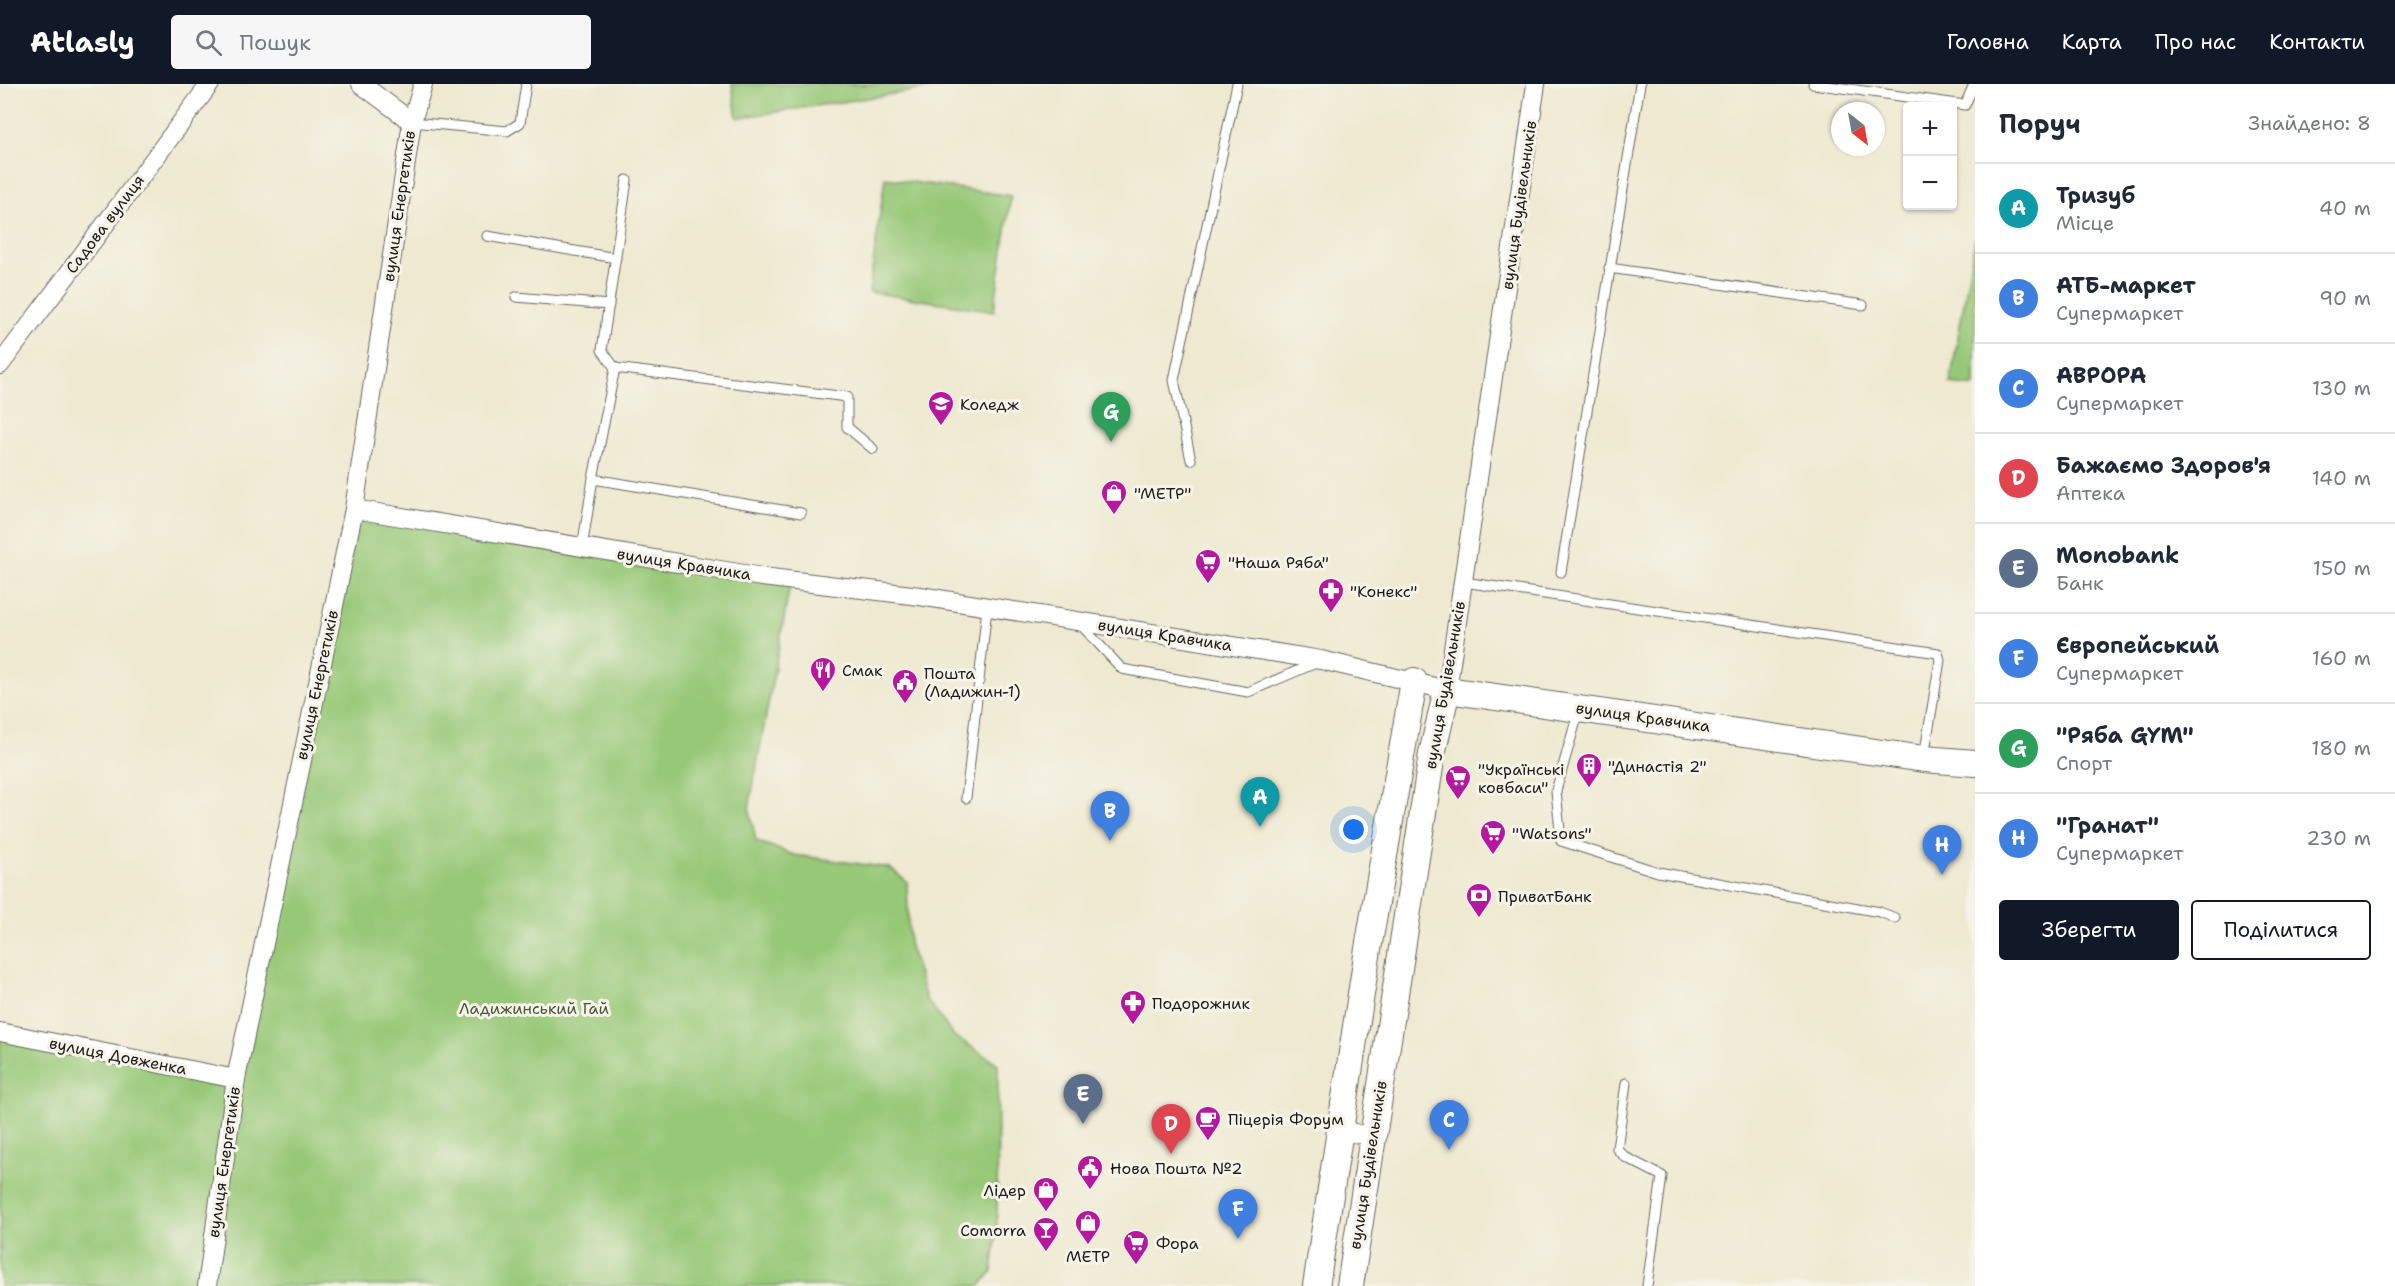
<!DOCTYPE html>
<html lang="uk">
<meta charset="utf-8">
<style>
body{margin:0;font-family:"Shantell Sans",sans-serif;background:#f6f6f7;color:#1f2937}
.controls{position:absolute;right:18px;top:18px;display:grid;overflow:hidden;border-radius:6px;box-shadow:0 2px 4px #0004}
.controls button{width:54px;height:54px;display:grid;place-items:center;padding:0;border:0;border-bottom:2px solid #e0e1e3;background:#fff;color:#1f2937;font:30px sans-serif}
.compass{position:absolute;left:1831px;top:18px;width:54px;height:54px;border-radius:50%;background:#fff;box-shadow:0 2px 4px #0004;rotate:149deg}
.you{position:absolute;left:1354px;top:746px;width:21px;height:21px;margin:-15px;border:4px solid #fff;border-radius:50%;background:#1a73e8;box-shadow:0 0 0 9px #1a73e833}
.badge{display:grid;place-items:center;width:39px;height:39px;border-radius:50%;background:#111827;color:#fff;font-size:20px;font-weight:700}
.pin{position:absolute;translate:-50% -50px;filter:drop-shadow(0 2px 3px #0008)}
.pin::after{content:'';position:absolute;top:32px;width:21px;height:18px;background:inherit;clip-path:polygon(0 0,100% 0,50% 100%)}
.list{margin:0;padding:0;list-style:none}
h2{display:flex;justify-content:space-between;align-items:center;height:78px;margin:0;padding:0 24px;font-size:26px}
h2 small{font-size:20px;font-weight:400;color:#747a83}
.list li{display:grid;grid-template-columns:39px 1fr auto;gap:18px;align-items:center;box-sizing:border-box;height:90px;padding:0 24px;border-top:2px solid #e0e1e3}
.list b{display:block;font-size:22px;white-space:nowrap}
.list p{margin:0;font-size:20px;white-space:nowrap;color:#747a83}
.list em{font-size:20px;font-style:normal;color:#747a83}
.actions{display:flex;gap:12px;padding:18px 24px}
.actions a{flex:1;padding:14px 0;border:2px solid #111827;border-radius:6px;text-align:center;font-size:21px;color:#111827}
.actions .main{background:#111827;color:#fff}
.icon{flex:none;width:33px;height:33px;fill:none;stroke:currentColor;stroke-width:2;stroke-linecap:round;stroke-linejoin:round}
.map{position:relative;flex:none;width:1975px;height:1202px;overflow:hidden}
header{display:flex;align-items:center;gap:36px;box-sizing:border-box;height:84px;padding:0 30px;background:#111827;color:#fff}
header strong{font-size:28px}
nav{display:flex;gap:33px;margin-inline-start:auto;font-size:21px}
.search{width:420px;height:54px;background:#f6f6f7;display:flex;align-items:center;gap:15px;box-sizing:border-box;padding:0 21px;border-radius:6px;color:#747a83;font-size:22px}
main{display:flex}
aside{flex:1;background:#fff}
.map>svg:first-child{display:block}
.green{fill:#97c877;stroke:#5a724a;stroke-width:1.5}
.lines{fill:none;stroke-linecap:round;stroke-linejoin:round}
.lane-casing{stroke:#66645b;stroke-width:11}
.street-casing{stroke:#66645b;stroke-width:20}
.secondary-casing{stroke:#66645b;stroke-width:28}
.lane{stroke:#fff;stroke-width:9}
.street{stroke:#fff;stroke-width:18}
.secondary{stroke:#fff;stroke-width:26}
.labels{text-anchor:middle;dominant-baseline:central;stroke-width:6;stroke-linejoin:round;paint-order:stroke}
.street-label{font-size:16px;fill:#1c1c1c;stroke:#f7f3e8}
.poi-label{font-size:16px;fill:#1c1c1c;stroke:#f7f3e8;text-anchor:start}
.park-label{font-size:16px;fill:#47583c;stroke:#f7f3e8}
</style>
<header>
<strong>Atlasly</strong>
<div class="search"><svg class="icon" aria-label="search" viewBox="0 0 24 24"><circle cx="10" cy="10" r="6"/><path d="M15 15l6 6"/></svg>Пошук</div>
<nav><a>Головна</a><a>Карта</a><a>Про нас</a><a>Контакти</a></nav>
</header>
<main>
<div class="map">
<svg width="1975" height="1202" viewBox="0 0 1975 1202">
<rect width="100%" height="100%" fill="#f7f3e8"/>
<filter id="ink" filterUnits="userSpaceOnUse"><feTurbulence type="fractalNoise" baseFrequency=".0167" numOctaves="2"/><feDisplacementMap in="SourceGraphic" scale="12" xChannelSelector="R" yChannelSelector="G"/><feConvolveMatrix kernelMatrix="1 2 1 2 8 2 1 2 1" color-interpolation-filters="sRGB"/></filter>
<filter id="wash" filterUnits="userSpaceOnUse"><feTurbulence type="fractalNoise" baseFrequency=".008" numOctaves="4" result="noise"/><feDisplacementMap in="SourceGraphic" scale="24" xChannelSelector="R" yChannelSelector="G"/><feGaussianBlur stdDeviation="1.35" result="paint"/><feColorMatrix in="noise" values="0 0 0 0 0 0 0 0 0 0 0 0 0 0 0 0 0 1.4 0 .05"/><feComposite in="paint" operator="in"/></filter>
<g filter="url(#wash)">
<rect width="100%" height="100%" fill="#eee9d0"/>
<!-- green -->
<g class="green">
<polygon points="732,0 959,0 737,34"/>
<polygon points="885,94 1011,112 994,227 869,208"/>
<polygon points="1975,154 1975,303 1950,300"/>
<polygon points="354,425 791,496 749,724 756,757 794,771 890,784 907,798 909,859 926,915 954,952 998,980 997,1148 992,1188 980,1202 0,1202 0,947 236,995"/>
</g>
</g>
<g filter="url(#ink)">
<g class="lines">
<defs>
<g id="lane">
<polyline points="1813,0 1965,21 1974,0"/>
<polyline points="412,38 507,47 520,39 526,0"/>
<polyline points="627,96 602,266 615,284 847,313 847,343 873,365"/>
<polyline points="487,152 616,174"/>
<polyline points="1609,184 1863,221"/>
<polyline points="516,213 609,221"/>
<polyline points="1191,376 1174,296 1237,0"/>
<polyline points="593,395 615,284"/>
<polyline points="582,464 593,395 801,429"/>
<polyline points="1561,488 1640,0"/>
<polyline points="1464,498 1938,569 1940,576 1924,673"/>
<polyline points="1080,540 1122,585 1248,608 1318,578"/>
<polyline points="1579,626 1556,707 1561,757 1658,788 1880,828 1895,834"/>
<polyline points="966,714 987,524"/>
<polyline points="1626,999 1617,1065 1625,1073 1662,1092 1647,1202"/>
</g>
<g id="street">
<polyline points="361,0 412,38"/>
<polyline points="0,281 210,0"/>
<polyline points="354,425 762,493 920,512 1321,576 1447,606 1536,0"/>
<polyline points="0,948 236,995"/>
<polyline points="1341,1047 1372,1052"/>
<polyline points="207,1202 236,995 354,425 412,38 423,0"/>
</g>
<g id="secondary">
<polyline points="1316,1202 1368,865 1414,597"/>
<polyline points="1350,1202 1432,670 1447,606 1924,675 1975,679"/>
</g>
</defs>
<!-- lane casing -->
<use href="#lane" class="lane-casing"/>
<!-- street casing -->
<use href="#street" class="street-casing"/>
<!-- secondary casing -->
<use href="#secondary" class="secondary-casing"/>
<!-- lane -->
<use href="#lane" class="lane"/>
<!-- street -->
<use href="#street" class="street"/>
<!-- secondary -->
<use href="#secondary" class="secondary"/>
</g>
</g>
<!-- icons -->
<defs>
<symbol id="university-pin" viewBox="-11 -11 22 30"><path d="M0 17L-7.5 6A9.5 9.5 0 1 1 7.5 6Z" fill="#b5179e" stroke="#f7f3e8"/><path d="M0-5L7-2L0 1L-7-2ZM-4 1L0 2.5L4 1V4Q0 6-4 4Z" fill="#fff"/></symbol>
<symbol id="shop-pin" viewBox="-11 -11 22 30"><path d="M0 17L-7.5 6A9.5 9.5 0 1 1 7.5 6Z" fill="#b5179e" stroke="#f7f3e8"/><path d="M-5-2.5h2.3a2.7 3.5 0 0 1 5.4 0H5L5.5 6h-11ZM-1.5-2.5h3a1.5 2.3 0 0 0-3 0Z" fill="#fff"/></symbol>
<symbol id="supermarket-pin" viewBox="-11 -11 22 30"><path d="M0 17L-7.5 6A9.5 9.5 0 1 1 7.5 6Z" fill="#b5179e" stroke="#f7f3e8"/><path d="M-6-5.5h2.5l.6 2H6L4.5 2H-2.5L-4.4-4H-6ZM-1.5 3.2a1.3 1.3 0 1 0 .1 0ZM3 3.2a1.3 1.3 0 1 0 .1 0Z" fill="#fff"/></symbol>
<symbol id="pharmacy-pin" viewBox="-11 -11 22 30"><path d="M0 17L-7.5 6A9.5 9.5 0 1 1 7.5 6Z" fill="#b5179e" stroke="#f7f3e8"/><path d="M-2-6h4v4h4v4h-4v4h-4v-4h-4v-4h4Z" fill="#fff"/></symbol>
<symbol id="restaurant-pin" viewBox="-11 -11 22 30"><path d="M0 17L-7.5 6A9.5 9.5 0 1 1 7.5 6Z" fill="#b5179e" stroke="#f7f3e8"/><path d="M-5-6h1v4h1v-4h1v4h1v-4h1v5L-1.5 .5V6h-2V.5L-5-1ZM5-6V6H3V1.5H1.5Q1.5-4 5-6Z" fill="#fff"/></symbol>
<symbol id="civic-pin" viewBox="-11 -11 22 30"><path d="M0 17L-7.5 6A9.5 9.5 0 1 1 7.5 6Z" fill="#b5179e" stroke="#f7f3e8"/><path d="M-.6-6.5H3V-4.5H.6V-3L4-1V1h2V6H-6V1h2V-1L-.6-3ZM-1.2 2.5V6h2.4V2.5Z" fill="#fff"/></symbol>
<symbol id="building-pin" viewBox="-11 -11 22 30"><path d="M0 17L-7.5 6A9.5 9.5 0 1 1 7.5 6Z" fill="#b5179e" stroke="#f7f3e8"/><path d="M-4-6H4V6H1V3H-1V6H-4ZM-2.5-4.3h1.7v1.8h-1.7ZM.8-4.3h1.7v1.8H.8ZM-2.5-1h1.7V.8h-1.7ZM.8-1h1.7V.8H.8Z" fill="#fff"/></symbol>
<symbol id="bank-pin" viewBox="-11 -11 22 30"><path d="M0 17L-7.5 6A9.5 9.5 0 1 1 7.5 6Z" fill="#b5179e" stroke="#f7f3e8"/><path d="M-6-4H6V4H-6ZM0-2.3a2.3 2.3 0 1 0 0 4.6a2.3 2.3 0 1 0 0-4.6Z" fill="#fff"/></symbol>
<symbol id="cafe-pin" viewBox="-11 -11 22 30"><path d="M0 17L-7.5 6A9.5 9.5 0 1 1 7.5 6Z" fill="#b5179e" stroke="#f7f3e8"/><path d="M-5.5-4.5H6V0H3Q3 3.5 0 3.5H-2.5Q-5.5 3.5-5.5 0ZM3-3.2v2h1.7v-2ZM-6 4.5H4V6H-6Z" fill="#fff"/></symbol>
<symbol id="bar-pin" viewBox="-11 -11 22 30"><path d="M0 17L-7.5 6A9.5 9.5 0 1 1 7.5 6Z" fill="#b5179e" stroke="#f7f3e8"/><path d="M-6-5H6L.8 .8V4.5H3.5V6h-7V4.5H-.8V.8Z" fill="#fff"/></symbol>
</defs>
<g fill-rule="evenodd">
<use href="#university-pin" x="926" y="305" width="30" height="40"/>
<use href="#shop-pin" x="1099" y="394" width="30" height="40"/>
<use href="#supermarket-pin" x="1193" y="463" width="30" height="40"/>
<use href="#pharmacy-pin" x="1316" y="492" width="30" height="40"/>
<use href="#restaurant-pin" x="808" y="571" width="30" height="40"/>
<use href="#civic-pin" x="890" y="583" width="30" height="40"/>
<use href="#building-pin" x="1574" y="667" width="30" height="40"/>
<use href="#supermarket-pin" x="1443" y="679" width="30" height="40"/>
<use href="#supermarket-pin" x="1478" y="734" width="30" height="40"/>
<use href="#bank-pin" x="1464" y="797" width="30" height="40"/>
<use href="#pharmacy-pin" x="1118" y="904" width="30" height="40"/>
<use href="#cafe-pin" x="1193" y="1020" width="30" height="40"/>
<use href="#civic-pin" x="1075" y="1069" width="30" height="40"/>
<use href="#shop-pin" x="1031" y="1091" width="30" height="40"/>
<use href="#shop-pin" x="1073" y="1124" width="30" height="40"/>
<use href="#bar-pin" x="1031" y="1131" width="30" height="40"/>
<use href="#supermarket-pin" x="1121" y="1144" width="30" height="40"/>
</g>
<g class="labels">
<!-- street labels -->
<g class="street-label">
<text transform="translate(1519 121) rotate(-82)">вулиця Будівельників</text>
<text transform="translate(399 122) rotate(-82)">вулиця Енергетиків</text>
<text transform="translate(105 140) rotate(-53)">Садова вулиця</text>
<text transform="translate(684 480) rotate(9)">вулиця Кравчика</text>
<text transform="translate(1165 551) rotate(9)">вулиця Кравчика</text>
<text transform="translate(317 601) rotate(-78)">вулиця Енергетиків</text>
<text transform="translate(1445 601) rotate(-80)">вулиця Будівельників</text>
<text transform="translate(1643 633) rotate(8)">вулиця Кравчика</text>
<text transform="translate(118 972) rotate(11)">вулиця Довженка</text>
<text transform="translate(224 1078) rotate(-82)">вулиця Енергетиків</text>
<text transform="translate(1368 1081) rotate(-81)">вулиця Будівельників</text>
</g>
<!-- poi labels -->
<g class="poi-label">
<text x="960" y="320">Коледж</text>
<text x="1134" y="409">"МЕТР"</text>
<text x="1228" y="478">"Наша Ряба"</text>
<text x="1350" y="507">"Конекс"</text>
<text x="842" y="586">Смак</text>
<text x="924" y="589">Пошта<tspan x="924" dy="18">(Ладижин-1)</tspan></text>
<text x="1608" y="682">"Династія 2"</text>
<text x="1478" y="685">"Українські<tspan x="1478" dy="18">ковбаси"</tspan></text>
<text x="1512" y="749">"Watsons"</text>
<text x="1498" y="812">ПриватБанк</text>
<text x="1152" y="919">Подорожник</text>
<text x="1228" y="1035">Піцерія Форум</text>
<text x="1110" y="1084">Нова Пошта №2</text>
<text x="1026" y="1106" text-anchor="end">Лідер</text>
<text x="1026" y="1146" text-anchor="end">Comorra</text>
<text x="1156" y="1159">Фора</text>
<text x="1088" y="1172" text-anchor="middle">МЕТР</text>
</g>
<!-- park labels -->
<g class="park-label">
<text x="534" y="924">Ладижинський Гай</text>
</g>
</g>
</svg>
<div class="controls">
<button>+</button>
<button>−</button>
</div>
<svg class="compass" viewBox="-18 -18 36 36"><path d="M0-13l5 13h-10z" fill="#e53935"/><path d="M0 13l5-13h-10z" fill="#747a83"/></svg>
<div class="you"></div>
<div class="pin badge" style="left:1260px;top:743px;background:#0f9aa8">A</div>
<div class="pin badge" style="left:1110px;top:757px;background:#3f7fe0">B</div>
<div class="pin badge" style="left:1449px;top:1066px;background:#3f7fe0">C</div>
<div class="pin badge" style="left:1171px;top:1070px;background:#e0444e">D</div>
<div class="pin badge" style="left:1083px;top:1040px;background:#5c6f8a">E</div>
<div class="pin badge" style="left:1238px;top:1155px;background:#3f7fe0">F</div>
<div class="pin badge" style="left:1111px;top:358px;background:#2e9e5b">G</div>
<div class="pin badge" style="left:1942px;top:791px;background:#3f7fe0">H</div>
</div>
<aside>
<h2>Поруч<small>Знайдено: 8</small></h2>
<ul class="list">
<li><span class="badge" style="background:#0f9aa8">A</span><div><b>Тризуб</b><p>Місце</p></div><em>40 m</em></li>
<li><span class="badge" style="background:#3f7fe0">B</span><div><b>АТБ-маркет</b><p>Супермаркет</p></div><em>90 m</em></li>
<li><span class="badge" style="background:#3f7fe0">C</span><div><b>АВРОРА</b><p>Супермаркет</p></div><em>130 m</em></li>
<li><span class="badge" style="background:#e0444e">D</span><div><b>Бажаємо Здоров'я</b><p>Аптека</p></div><em>140 m</em></li>
<li><span class="badge" style="background:#5c6f8a">E</span><div><b>Monobank</b><p>Банк</p></div><em>150 m</em></li>
<li><span class="badge" style="background:#3f7fe0">F</span><div><b>Європейський</b><p>Супермаркет</p></div><em>160 m</em></li>
<li><span class="badge" style="background:#2e9e5b">G</span><div><b>&quot;Ряба GYM&quot;</b><p>Спорт</p></div><em>180 m</em></li>
<li><span class="badge" style="background:#3f7fe0">H</span><div><b>&quot;Гранат&quot;</b><p>Супермаркет</p></div><em>230 m</em></li>
</ul>
<div class="actions"><a class="main">Зберегти</a><a>Поділитися</a></div>
</aside>
</main>
